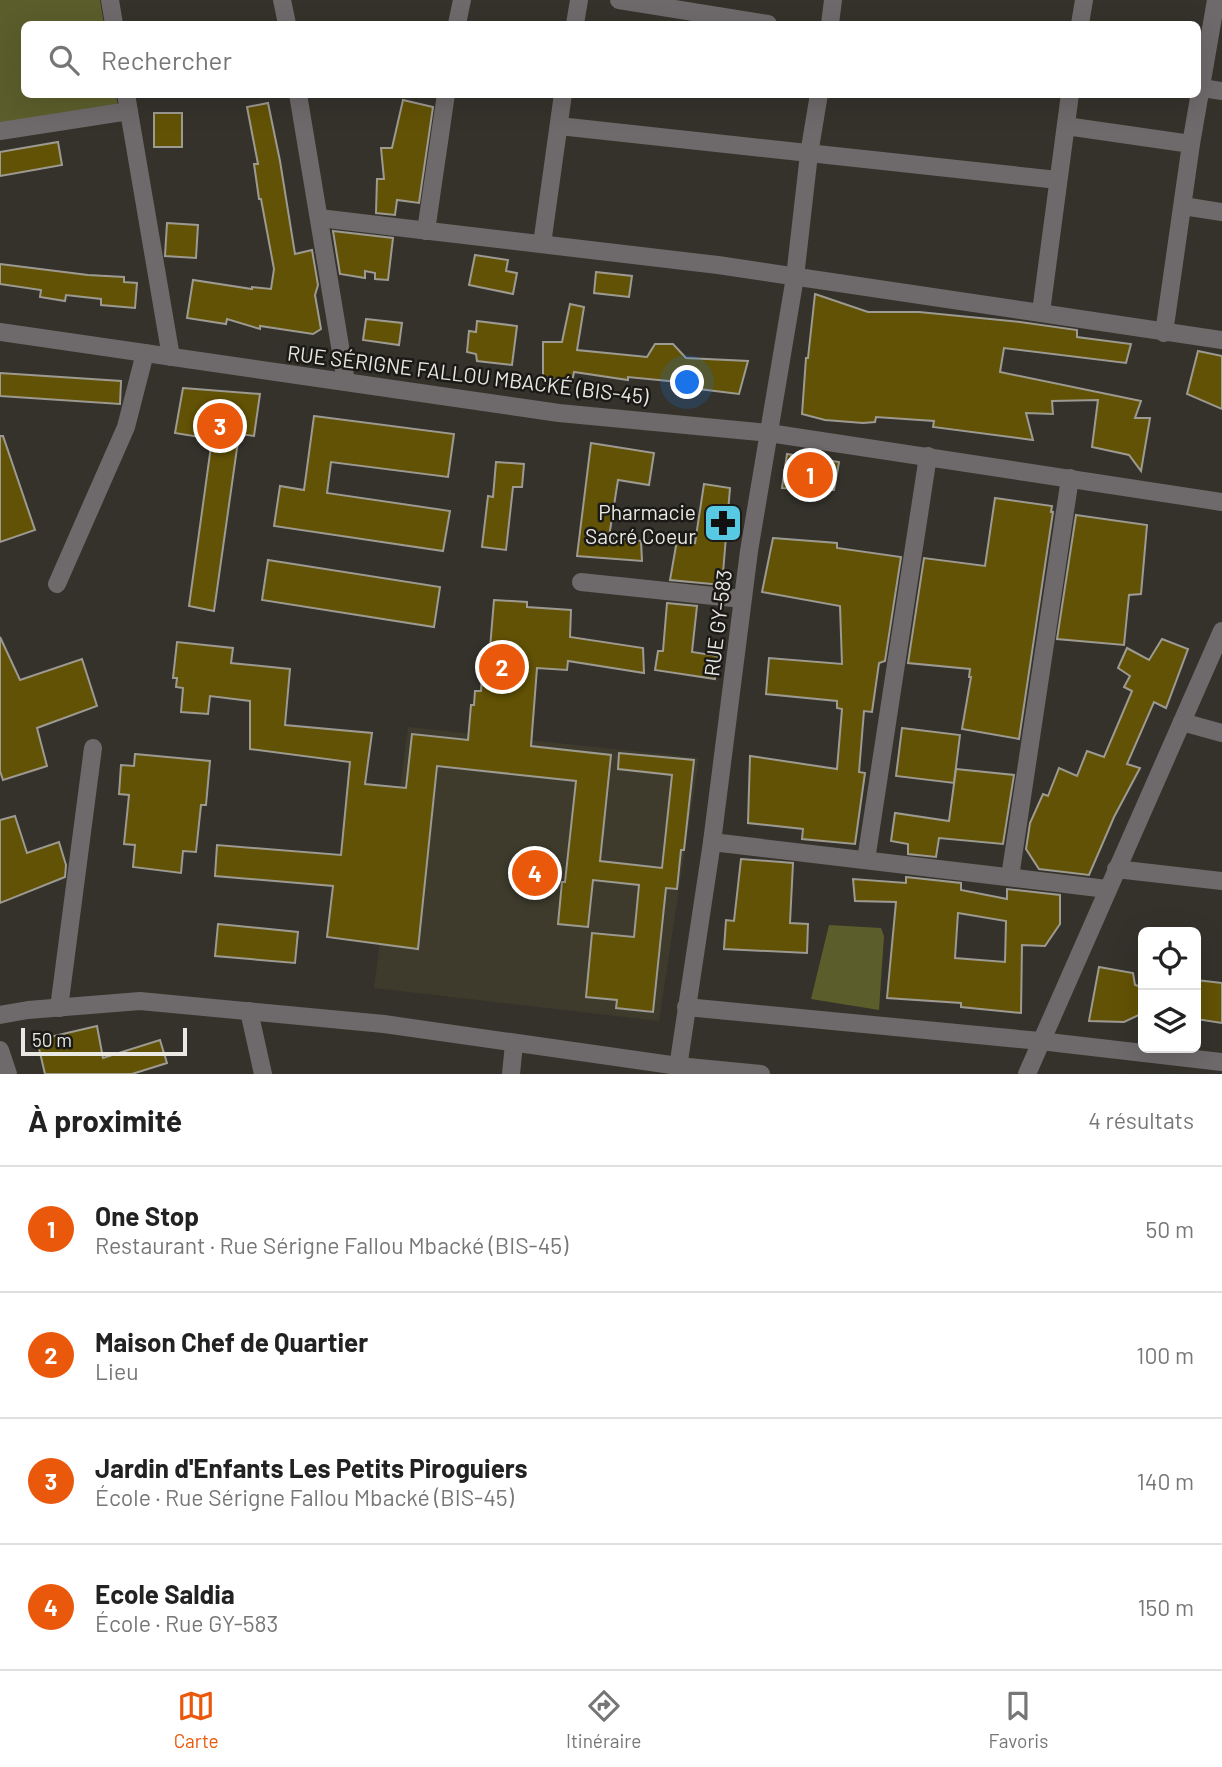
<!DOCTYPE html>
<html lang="fr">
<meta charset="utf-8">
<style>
body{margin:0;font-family:Barlow,sans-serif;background:#f6f6f6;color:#222}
.controls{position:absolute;right:21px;bottom:21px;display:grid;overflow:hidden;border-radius:10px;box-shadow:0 7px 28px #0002}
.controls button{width:63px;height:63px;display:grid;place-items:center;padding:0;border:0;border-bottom:2px solid #e0e0e0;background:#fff;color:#222;font:35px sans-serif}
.scale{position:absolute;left:21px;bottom:18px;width:166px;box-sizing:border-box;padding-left:7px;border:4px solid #e9e8e3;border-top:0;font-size:19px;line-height:24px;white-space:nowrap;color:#e9e8e3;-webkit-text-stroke:5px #1b1a17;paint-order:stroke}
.you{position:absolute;left:688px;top:383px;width:24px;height:24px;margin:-18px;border:5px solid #fff;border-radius:50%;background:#1a73e8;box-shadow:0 0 0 10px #1a73e833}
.badge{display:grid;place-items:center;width:46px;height:46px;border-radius:50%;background:#ea580c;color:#fff;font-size:23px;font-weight:700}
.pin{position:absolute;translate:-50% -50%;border:4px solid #fff;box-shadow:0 2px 7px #0006}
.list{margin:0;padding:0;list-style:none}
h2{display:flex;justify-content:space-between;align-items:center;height:91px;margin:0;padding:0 28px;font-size:30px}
h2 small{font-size:23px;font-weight:400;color:#767676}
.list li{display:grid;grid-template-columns:46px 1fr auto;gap:21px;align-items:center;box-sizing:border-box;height:126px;padding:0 28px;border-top:2px solid #e0e0e0}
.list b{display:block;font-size:26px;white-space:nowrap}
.list p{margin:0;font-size:23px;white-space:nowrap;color:#767676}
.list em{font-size:23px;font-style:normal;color:#767676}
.icon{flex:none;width:38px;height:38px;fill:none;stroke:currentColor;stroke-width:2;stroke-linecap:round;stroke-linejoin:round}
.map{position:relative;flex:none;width:1222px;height:1074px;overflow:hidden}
.search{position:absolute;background:#fff;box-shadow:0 7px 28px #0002;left:21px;right:21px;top:21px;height:77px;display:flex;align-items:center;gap:18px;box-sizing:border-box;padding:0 24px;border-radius:10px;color:#767676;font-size:26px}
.sheet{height:595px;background:#fff}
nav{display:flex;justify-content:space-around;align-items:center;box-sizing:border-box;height:98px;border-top:2px solid #e0e0e0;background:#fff;font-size:19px;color:#767676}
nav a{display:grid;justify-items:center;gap:4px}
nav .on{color:#ea580c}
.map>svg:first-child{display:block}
.built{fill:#3e3b2d}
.green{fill:#5b5e2b}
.building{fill:#625205;stroke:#9d9a92;stroke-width:2;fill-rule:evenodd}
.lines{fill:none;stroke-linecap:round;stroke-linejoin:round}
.minor{stroke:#6e696a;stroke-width:18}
.labels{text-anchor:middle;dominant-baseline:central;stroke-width:5;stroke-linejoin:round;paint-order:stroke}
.street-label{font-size:21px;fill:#e9e8e3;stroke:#1b1a17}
.poi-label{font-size:21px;fill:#e9e8e3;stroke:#1b1a17;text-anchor:end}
</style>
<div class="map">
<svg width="1222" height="1074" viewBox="0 0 1222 1074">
<rect width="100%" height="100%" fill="#34322b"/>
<!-- built -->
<polygon class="built" points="408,727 699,758 659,1021 374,988"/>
<!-- green -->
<g class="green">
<polygon points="0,0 100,0 104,24 24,24 24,94 116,95 118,106 0,125"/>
<polygon points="829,925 881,928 884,936 879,1010 811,999"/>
</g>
<!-- building -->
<g class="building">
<polygon points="403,100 433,107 419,203 397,200 395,215 376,213 377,179 384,179 381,148 392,148"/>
<polygon points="268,103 280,161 295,254 312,250 318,285 315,295 321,329 313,334 260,326 260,329 227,319 226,324 187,318 193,280 252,289 252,287 271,289 274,269 261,199 259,199 254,164 258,164 247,107"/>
<rect x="154" y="113" width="28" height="34"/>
<polygon points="58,142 62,165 0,176 0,152"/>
<polygon points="167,223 198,225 196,258 165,256"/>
<polygon points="333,231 393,238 388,280 375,279 375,273 365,271 365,278 340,274"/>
<polygon points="475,255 508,260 506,271 517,273 513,294 469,285"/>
<polygon points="0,264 88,275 124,277 124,282 137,283 135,308 101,305 101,299 66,295 65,301 40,297 41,290 0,284"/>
<polygon points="596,272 632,276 629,297 594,293"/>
<polygon points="815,294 868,312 919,312 1020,322 1077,330 1077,337 1131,344 1126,363 1004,348 1000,372 1141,401 1135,418 1150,418 1141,471 1129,455 1092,447 1098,400 1052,401 1053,414 1026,413 1033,440 933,427 934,421 876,417 875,422 863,423 825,420 802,414 806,358 808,358"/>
<polygon points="570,304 584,307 577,350 647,357 655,344 673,344 686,358 748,361 739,394 699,389 699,384 628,377 628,380 574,372 572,382 543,377 543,342 562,342"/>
<polygon points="366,319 402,323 399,345 363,340"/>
<polygon points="477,321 517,326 512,365 477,361 476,354 467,352 469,331 476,332"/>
<polygon points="1198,351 1222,356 1222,409 1187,394"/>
<polygon points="0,373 121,381 120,404 0,396"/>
<polygon points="183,388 260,394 254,436 239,434 214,611 189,606 212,439 175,433"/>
<polygon points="314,416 454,434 448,477 331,462 327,493 450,511 443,551 274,526 280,486 304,490"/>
<polygon points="0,436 3,436 35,530 0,542"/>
<polygon points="591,443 654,453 649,485 618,480 609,537 641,541 642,561 577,556"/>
<polygon points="787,454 839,462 834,490 782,488"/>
<polygon points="496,462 524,464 522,487 513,487 506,550 482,547 488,496 493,497"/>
<polygon points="704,484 730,488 722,585 670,580 677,540 695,543"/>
<polygon points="995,498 1052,506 1051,512 1053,512 1019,739 962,729 971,677 969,677 970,669 908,663 924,558 985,566"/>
<polygon points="1076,515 1147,525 1141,594 1129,595 1124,645 1057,639"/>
<polygon points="773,538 837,543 837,548 901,557 885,661 879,663 872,712 864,711 859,772 865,773 855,844 802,839 803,829 748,823 750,756 837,769 842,709 837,708 837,701 766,694 769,658 842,664 840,606 762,592"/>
<polygon points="268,560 440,587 434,627 262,600"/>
<polygon points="494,600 527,602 527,607 571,610 570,637 643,648 644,673 568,661 567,670 537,668 531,746 611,755 600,861 662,868 672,775 618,769 619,753 694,760 684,850 681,850 677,889 666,888 653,1012 616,1008 617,1000 586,997 592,933 634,937 639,885 593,880 588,927 558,924 562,882 565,882 576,781 437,766 418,949 327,937 333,886 215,876 217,845 341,855 350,762 250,749 250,701 210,696 208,714 181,712 183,688 176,687 177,678 173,678 177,642 233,648 231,663 290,669 285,725 372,733 365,784 406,788 412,734 468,740 471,705 474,705 475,691 481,691 483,660 489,660"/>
<polygon points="667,603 697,606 692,652 718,656 715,679 655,670 658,651 663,651"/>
<polygon points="0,637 20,680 82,659 97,706 37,728 47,766 3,780 0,771"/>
<polygon points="1162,639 1188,649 1166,708 1154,702 1127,764 1140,768 1114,817 1089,875 1039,869 1026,849 1030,823 1043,794 1048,796 1059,768 1077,776 1087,751 1104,757 1132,691 1124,687 1130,676 1118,668 1127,648 1149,660"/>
<polygon points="902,728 960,735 954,783 896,776"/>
<polygon points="135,754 210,761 206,805 201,805 196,852 183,851 181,873 133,867 135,845 124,844 129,795 119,794 121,765 134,766"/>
<polygon points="956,769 1014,775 1003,844 939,838 936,857 908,854 908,844 891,841 895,813 949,821"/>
<polygon points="15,816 27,853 59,842 66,865 65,877 0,903 0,820"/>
<polygon points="741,859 793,863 790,923 808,924 807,953 724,949 726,920 734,921"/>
<path d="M 906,877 L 961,883 L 961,890 L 1007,899 L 1007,889 L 1060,895 L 1060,924 L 1045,946 L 1022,945 L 1021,1013 L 961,1007 L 961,1003 L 887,998 L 896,902 L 855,901 L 853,879 L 906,883 ZM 958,913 L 1006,921 L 1005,962 L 955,958 Z"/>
<polygon points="218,924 298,932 295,963 215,956"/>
<polygon points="1099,967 1133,973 1135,985 1143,987 1143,1013 1124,1022 1089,1021"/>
<polygon points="1196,980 1222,983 1222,1023 1196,1019"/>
<polygon points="97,1026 103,1058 160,1040 167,1063 132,1074 45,1074 37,1040"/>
</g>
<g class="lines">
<!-- minor -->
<g class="minor">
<polyline points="110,0 114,24"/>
<polyline points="282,0 287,24"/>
<polyline points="619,0 768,24"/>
<polyline points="457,24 462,0"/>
<polyline points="575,24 579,0"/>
<polyline points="830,24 833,0"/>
<polyline points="1080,24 1084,0"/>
<polyline points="1202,88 1222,91"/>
<polyline points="126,94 171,357"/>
<polyline points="298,94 346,382"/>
<polyline points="559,126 1058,180"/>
<polyline points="1066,126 1191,144"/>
<polyline points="0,131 129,111"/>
<polyline points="1183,206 1222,212"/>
<polyline points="319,218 718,265 1222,340"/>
<polyline points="426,231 446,94"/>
<polyline points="542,244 563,94"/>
<polyline points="1041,312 1070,94"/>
<polyline points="0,332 559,413 769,433 1222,502"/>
<polyline points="1164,333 1191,144 1216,0"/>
<polyline points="581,582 742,599"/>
<polyline points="57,584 126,427 145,353"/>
<polyline points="1182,722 1222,733"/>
<polyline points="712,842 1107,889"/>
<polyline points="866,860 928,456"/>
<polyline points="1116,869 1222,881"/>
<polyline points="1010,877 1070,478"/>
<polyline points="686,1007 1040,1041 1222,1062"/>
<polyline points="59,1008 93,748"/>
<polyline points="249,1011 263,1074"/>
<polyline points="0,1015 28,1010 140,1001 384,1024 678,1066 761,1074"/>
<polyline points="0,1050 8,1074"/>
<polyline points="511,1074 514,1044"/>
<polyline points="677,1074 712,842 749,551 795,277 809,154 819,94"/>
<polyline points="1027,1074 1222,631"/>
</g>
</g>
<!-- icons -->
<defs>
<symbol id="pharmacy-square" viewBox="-11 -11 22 22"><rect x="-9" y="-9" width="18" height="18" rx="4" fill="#57c9e3" stroke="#1b1a17"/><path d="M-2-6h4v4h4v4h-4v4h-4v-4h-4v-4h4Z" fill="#111"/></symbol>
</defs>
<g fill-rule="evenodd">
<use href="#pharmacy-square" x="701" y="501" width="44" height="44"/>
</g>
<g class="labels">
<!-- street labels -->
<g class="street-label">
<text transform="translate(468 374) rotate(7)">RUE SÉRIGNE FALLOU MBACKÉ (BIS-45)</text>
<text transform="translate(717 623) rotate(-83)">RUE GY-583</text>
</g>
<!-- poi labels -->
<g class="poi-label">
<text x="696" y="511">Pharmacie<tspan x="696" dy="24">Sacré Coeur</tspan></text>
</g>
</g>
</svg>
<div class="controls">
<button><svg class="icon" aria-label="locate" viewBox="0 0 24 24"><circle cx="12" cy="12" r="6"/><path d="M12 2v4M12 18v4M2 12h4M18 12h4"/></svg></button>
<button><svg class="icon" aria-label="layers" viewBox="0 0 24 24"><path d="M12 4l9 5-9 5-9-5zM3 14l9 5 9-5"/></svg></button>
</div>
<div class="scale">50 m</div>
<div class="you"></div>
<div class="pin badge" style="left:810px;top:475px">1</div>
<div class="pin badge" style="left:502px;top:667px">2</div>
<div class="pin badge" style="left:220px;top:426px">3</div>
<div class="pin badge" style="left:535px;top:873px">4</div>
<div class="search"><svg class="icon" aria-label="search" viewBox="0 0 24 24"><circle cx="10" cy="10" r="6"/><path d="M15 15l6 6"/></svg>Rechercher</div>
</div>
<section class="sheet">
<h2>À proximité<small>4 résultats</small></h2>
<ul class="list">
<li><span class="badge">1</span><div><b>One Stop</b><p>Restaurant · Rue Sérigne Fallou Mbacké (BIS-45)</p></div><em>50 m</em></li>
<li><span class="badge">2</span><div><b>Maison Chef de Quartier</b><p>Lieu</p></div><em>100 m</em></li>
<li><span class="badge">3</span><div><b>Jardin d'Enfants Les Petits Piroguiers</b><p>École · Rue Sérigne Fallou Mbacké (BIS-45)</p></div><em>140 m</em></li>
<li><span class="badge">4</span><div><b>Ecole Saldia</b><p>École · Rue GY-583</p></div><em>150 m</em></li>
</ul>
</section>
<nav>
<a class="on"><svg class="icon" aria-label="map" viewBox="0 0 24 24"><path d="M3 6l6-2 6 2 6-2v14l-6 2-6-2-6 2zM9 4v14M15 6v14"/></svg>Carte</a>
<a><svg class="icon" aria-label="directions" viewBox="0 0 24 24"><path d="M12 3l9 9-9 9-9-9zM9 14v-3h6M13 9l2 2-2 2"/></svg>Itinéraire</a>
<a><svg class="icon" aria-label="saved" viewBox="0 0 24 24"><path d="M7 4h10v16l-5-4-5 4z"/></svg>Favoris</a>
</nav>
